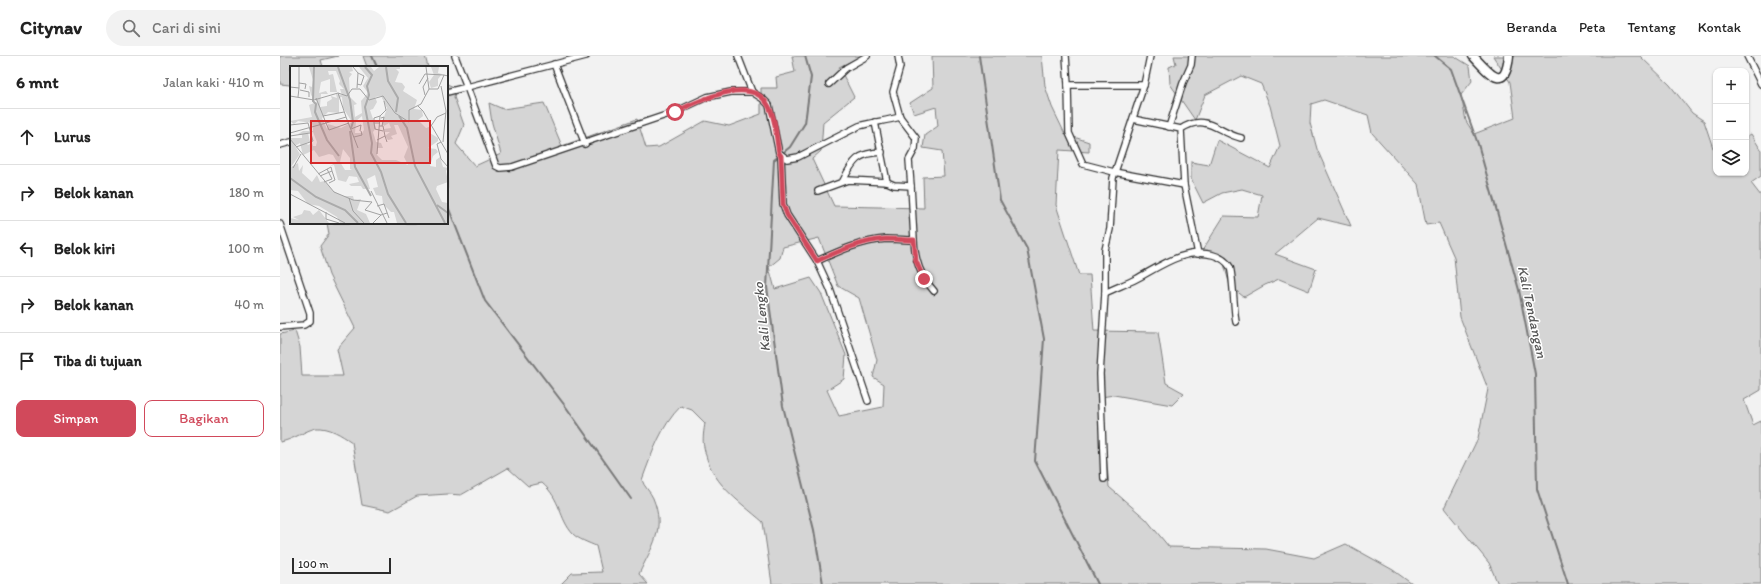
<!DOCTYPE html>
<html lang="id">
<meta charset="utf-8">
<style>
body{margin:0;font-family:Itim,sans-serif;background:#f2f2f2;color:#222}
.controls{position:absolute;right:12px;top:12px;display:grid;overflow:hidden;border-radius:8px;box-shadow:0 1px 3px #0004}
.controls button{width:36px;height:36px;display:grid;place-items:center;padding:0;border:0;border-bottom:1px solid #e0e0e0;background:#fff;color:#222;font:20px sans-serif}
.scale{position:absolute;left:12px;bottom:10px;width:99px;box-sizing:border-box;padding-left:4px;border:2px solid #2b2b2b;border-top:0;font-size:11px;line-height:14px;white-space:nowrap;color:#2b2b2b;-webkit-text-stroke:3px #fff;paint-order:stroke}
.stop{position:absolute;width:12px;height:12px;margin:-9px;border:3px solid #d1495b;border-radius:50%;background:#fff}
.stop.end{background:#d1495b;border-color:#fff;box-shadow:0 1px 4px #0008}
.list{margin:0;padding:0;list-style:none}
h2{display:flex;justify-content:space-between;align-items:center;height:52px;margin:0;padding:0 16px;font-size:17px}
h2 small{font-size:13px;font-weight:400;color:#767676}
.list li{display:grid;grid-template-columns:26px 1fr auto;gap:12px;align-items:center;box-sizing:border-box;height:56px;padding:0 16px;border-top:1px solid #e0e0e0}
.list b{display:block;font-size:15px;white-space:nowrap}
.list em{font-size:13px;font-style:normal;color:#767676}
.actions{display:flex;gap:8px;padding:12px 16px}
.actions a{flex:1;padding:9px 0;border:1px solid #d1495b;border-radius:8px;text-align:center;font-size:14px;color:#d1495b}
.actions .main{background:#d1495b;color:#fff}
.icon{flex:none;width:22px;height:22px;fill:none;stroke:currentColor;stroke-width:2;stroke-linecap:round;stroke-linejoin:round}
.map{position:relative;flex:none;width:1481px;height:528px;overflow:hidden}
header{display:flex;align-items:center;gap:24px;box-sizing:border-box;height:56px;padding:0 20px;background:#fff;border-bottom:1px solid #e0e0e0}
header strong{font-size:19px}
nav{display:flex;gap:22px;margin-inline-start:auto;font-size:14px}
.search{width:280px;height:36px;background:#f2f2f2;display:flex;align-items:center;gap:10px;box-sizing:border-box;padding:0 14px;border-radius:22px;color:#767676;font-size:15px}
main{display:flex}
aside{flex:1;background:#fff}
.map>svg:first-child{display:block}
.green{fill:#d5d5d5;stroke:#808080;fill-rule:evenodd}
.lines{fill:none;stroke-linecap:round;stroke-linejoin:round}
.stream{stroke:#787878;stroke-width:2}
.street-casing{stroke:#2b2b2b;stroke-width:8}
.secondary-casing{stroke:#2b2b2b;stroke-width:11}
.street{stroke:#fff;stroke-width:5.5}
.secondary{stroke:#fff;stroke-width:8}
.route{stroke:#d1495b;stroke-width:5}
.labels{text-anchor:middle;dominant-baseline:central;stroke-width:3;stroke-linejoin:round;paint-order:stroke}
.water-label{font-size:14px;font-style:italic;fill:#585858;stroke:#fff}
.inset-river{fill:none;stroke:#ababab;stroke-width:2}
.inset-road{fill:none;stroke:#a2a2a2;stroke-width:1}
.view{fill:#d62828;fill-opacity:0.15;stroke:#d62828;stroke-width:2}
.inset-edge{fill:none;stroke:#2b2b2b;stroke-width:2}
</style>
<header>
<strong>Citynav</strong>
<div class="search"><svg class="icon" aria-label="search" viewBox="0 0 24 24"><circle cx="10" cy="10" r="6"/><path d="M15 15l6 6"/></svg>Cari di sini</div>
<nav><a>Beranda</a><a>Peta</a><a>Tentang</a><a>Kontak</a></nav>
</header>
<main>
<aside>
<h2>6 mnt<small>Jalan kaki · 410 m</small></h2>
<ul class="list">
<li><svg class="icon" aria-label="ahead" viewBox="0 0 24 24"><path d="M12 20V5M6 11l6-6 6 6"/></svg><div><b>Lurus</b></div><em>90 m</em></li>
<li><svg class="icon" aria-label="right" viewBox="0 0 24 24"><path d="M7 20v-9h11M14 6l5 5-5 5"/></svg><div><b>Belok kanan</b></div><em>180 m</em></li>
<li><svg class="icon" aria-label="left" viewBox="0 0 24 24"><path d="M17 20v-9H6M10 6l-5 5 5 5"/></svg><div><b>Belok kiri</b></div><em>100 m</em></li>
<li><svg class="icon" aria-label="right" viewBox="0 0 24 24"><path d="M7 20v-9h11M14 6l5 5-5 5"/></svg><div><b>Belok kanan</b></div><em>40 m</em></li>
<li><svg class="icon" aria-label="arrive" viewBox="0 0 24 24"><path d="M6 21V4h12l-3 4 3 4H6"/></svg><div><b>Tiba di tujuan</b></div></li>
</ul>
<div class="actions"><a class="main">Simpan</a><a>Bagikan</a></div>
</aside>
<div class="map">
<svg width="1481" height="528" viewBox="0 0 1481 528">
<rect width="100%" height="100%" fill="#f2f2f2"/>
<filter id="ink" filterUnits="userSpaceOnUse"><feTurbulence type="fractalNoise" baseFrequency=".025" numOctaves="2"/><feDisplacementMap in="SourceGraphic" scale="8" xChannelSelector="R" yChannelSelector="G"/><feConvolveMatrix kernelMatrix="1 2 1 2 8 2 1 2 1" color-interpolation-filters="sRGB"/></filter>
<g filter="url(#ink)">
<!-- green -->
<g class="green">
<polygon points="0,0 58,0 41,4 43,11 11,11 11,32 10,29 0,28"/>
<polygon points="83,0 145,0 148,11 87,11"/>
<path d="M 512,0 L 582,0 L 559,11 L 574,41 L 543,66 L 541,95 L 532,103 L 554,150 L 644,152 L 643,121 L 664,120 L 662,95 L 643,92 L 645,79 L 658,70 L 656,51 L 634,58 L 630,47 L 653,32 L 652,0 L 762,0 L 765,30 L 772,51 L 785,78 L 809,86 L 809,96 L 779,94 L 776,149 L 799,219 L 810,219 L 814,275 L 878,276 L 886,327 L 904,337 L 892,349 L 834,339 L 821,341 L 829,431 L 866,463 L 889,491 L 986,493 L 1034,502 L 1066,488 L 1113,514 L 1132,528 L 492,528 L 483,466 C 458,444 430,427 424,391 C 422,384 424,374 425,367 L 412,354 L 401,350 C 381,370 372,397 362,424 C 364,431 370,435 373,442 C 386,474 372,490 359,518 L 368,528 L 281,528 L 292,517 L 322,516 L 316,490 C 309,487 298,483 293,478 C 279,463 281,443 262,427 L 248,430 L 228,412 L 181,439 L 168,438 L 137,440 L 110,455 L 82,449 L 72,386 C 61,379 50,371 36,372 C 26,374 13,384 0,386 L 0,278 L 15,275 L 20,291 L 22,320 L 63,320 L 57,293 L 75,272 L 49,219 L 40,190 L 49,178 L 47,167 L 167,167 L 167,28 L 176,32 L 174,41 L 184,69 L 176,88 L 195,110 L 221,98 L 212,67 L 209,47 L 223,53 L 264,47 L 282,90 L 357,63 L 366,92 L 379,91 L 425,65 L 449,70 L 481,58 L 481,32 L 497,32 L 496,21 L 515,16 ZM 539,182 L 558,230 L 579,242 L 597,304 L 593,321 L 604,328 L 603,351 L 559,360 L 547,334 L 564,323 L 566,299 L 541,237 L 531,222 L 495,233 L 489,211 L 500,202 L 503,191 Z"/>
<polygon points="894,0 1174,0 1190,10 1192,25 1181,39 1186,65 1194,78 1235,62 1230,26 1213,0 1360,0 1390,29 1412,57 1424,65 1433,92 1436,91 1436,117 1466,117 1466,81 1471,78 1481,94 1481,120 1471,127 1481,140 1481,334 1464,344 1473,369 1481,365 1481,528 1218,528 1209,507 1164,452 1198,382 1208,333 1180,261 1174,201 1159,167 1146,169 1138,128 1092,77 1088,59 1044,44 1031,48 1030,67 1037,93 1071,170 1038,162 995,198 1036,213 1029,235 999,223 985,229 964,241 950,230 944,208 922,195 944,160 978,161 982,139 962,133 942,137 923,147 911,123 911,106 929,109 937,84 990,112 1000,90 990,50 981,28 961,20 925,39 915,64 890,28 889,11 896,8"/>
</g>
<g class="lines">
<!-- stream -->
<g class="stream">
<polyline points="92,0 97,11"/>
<polyline points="525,0 531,21 525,67 510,91 494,104 487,231 503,350 534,474 543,528"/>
<polyline points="699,0 720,144 747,193 764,283 755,405 818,528"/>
<polyline points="1155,0 1171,13 1198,88 1239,234 1255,318 1257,433 1288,528"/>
<polyline points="167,148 205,245 286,351 351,443"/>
</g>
<defs>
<g id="street">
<polyline points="175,0 187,31 306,0"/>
<path d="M 458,0 L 472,36 L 483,43 L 489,49 L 499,97 L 507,103 L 518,101 L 579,70 C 593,66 606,65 620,61 L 636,82 L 635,93 L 629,104 L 631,130 L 614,129 L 607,126 L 568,124 L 538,135"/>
<polyline points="618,0 620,11 613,36 620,61"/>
<polyline points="786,0 788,29 864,29"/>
<polyline points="1467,0 1481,28"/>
<polyline points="274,8 305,88"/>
<polyline points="549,28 566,12 587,0"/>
<polyline points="788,29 789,77 803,108 834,116 904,129"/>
<polyline points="167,36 187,31 216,110 220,112 232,111 395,56 427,41 451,36 472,36"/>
<polyline points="853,63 901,73 904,129 918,198"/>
<polyline points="595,66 607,126"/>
<polyline points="889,71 903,27 911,9 912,0"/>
<path d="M 901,73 C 927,56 938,77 961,82"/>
<polyline points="0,89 11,86"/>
<polyline points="501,100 503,148 507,159 537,205 550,233 588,345"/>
<path d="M 563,125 C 573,104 578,97 602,96"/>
<polyline points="0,168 30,257 30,265 24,269 0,271"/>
<path d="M 634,184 C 635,205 640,219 654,235"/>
<path d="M 537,205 C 559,195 581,185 606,183 C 615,183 625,184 634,184 L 631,130"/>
<path d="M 825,237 C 835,232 846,228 856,223 C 879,211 905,191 933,199 C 940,201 946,204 950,211 C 953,218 954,256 956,266"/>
<polyline points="824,423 820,318 825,237 825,194 830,173 833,122 864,29 870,0"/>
</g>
<path id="secondary" d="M 1193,0 C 1207,14 1225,40 1229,0"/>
</defs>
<!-- street casing -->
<use href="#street" class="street-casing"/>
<!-- secondary casing -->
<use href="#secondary" class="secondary-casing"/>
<!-- street -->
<use href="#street" class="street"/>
<!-- secondary -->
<use href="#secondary" class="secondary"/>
</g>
</g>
<g class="lines" filter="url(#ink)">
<!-- route -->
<path class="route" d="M 395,56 C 417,46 471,18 488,49 C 496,62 496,82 499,97 L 501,100 L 503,148 L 507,159 L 537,205 C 559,195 581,185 606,183 C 615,183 625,184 634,184 L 636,205 L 644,223"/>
</g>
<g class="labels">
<!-- water labels -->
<g class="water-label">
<text transform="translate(1252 256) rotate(78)">Kali Tendangan</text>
<text transform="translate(482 261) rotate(-96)">Kali Lengko</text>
</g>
</g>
<!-- overview -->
<g transform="translate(10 10)">
<rect width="158" height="158" fill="#f2f2f2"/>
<path d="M 19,1 L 62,1 L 63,5 L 59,6 L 62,8 L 59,12 L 60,31 L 67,38 L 64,39 L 65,51 L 72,47 L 71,35 L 78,27 L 73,20 L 78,12 L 69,1 L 81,1 L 84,5 L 89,1 L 110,1 L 110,3 L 106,3 L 109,6 L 105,16 L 112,17 L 115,21 L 113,25 L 127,34 L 124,43 L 132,44 L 133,50 L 128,54 L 136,62 L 139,61 L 140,67 L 148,72 L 148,75 L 138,82 L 146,83 L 148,86 L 143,90 L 140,100 L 146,101 L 146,94 L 150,91 L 153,101 L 158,102 L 156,105 L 158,116 L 147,120 L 146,123 L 152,136 L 158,137 L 158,157 L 107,157 L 104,146 L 101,146 L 93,138 L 92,130 L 86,129 L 83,122 L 88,121 L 85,109 L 77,113 L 80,123 L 73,123 L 71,120 L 61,120 L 59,118 L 69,116 L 67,111 L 59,110 L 56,116 L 48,114 L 44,99 L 40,100 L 47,96 L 43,89 L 39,88 L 29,91 L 24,84 L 13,89 L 10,77 L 5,80 L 10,88 L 1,101 L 8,97 L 9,105 L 13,99 L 12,107 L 22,116 L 27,109 L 30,116 L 35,115 L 43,125 L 53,130 L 63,130 L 64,134 L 71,133 L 67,144 L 76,148 L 80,157 L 50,157 L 47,151 L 29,140 L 18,138 L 8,125 L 0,124 L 1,72 L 12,72 L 12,69 L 8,68 L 13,65 L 23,65 L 23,62 L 22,57 L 8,55 L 4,58 L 0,55 L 22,51 L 19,39 L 27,36 L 21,29 L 19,20 L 22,21 L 23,14 ZM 38,5 L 46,5 L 50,15 L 49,18 L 54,23 L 50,23 L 52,29 L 46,28 L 47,32 L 41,30 L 42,33 L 37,36 L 37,40 L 30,41 L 31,28 L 38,28 L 36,25 L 29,27 L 31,16 L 40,13 L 40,26 L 47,26 L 43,8 L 39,9 ZM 91,30 L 97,42 L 92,57 L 94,60 L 99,57 L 101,62 L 94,63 L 95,66 L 100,66 L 95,70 L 98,74 L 103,73 L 101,70 L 107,68 L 104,59 L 108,59 L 118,81 L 114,91 L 118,99 L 106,94 L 92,94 L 87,89 L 87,82 L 93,82 L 91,77 L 86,76 L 83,66 L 86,62 L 80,44 L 83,43 L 87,36 L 85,31 ZM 52,31 L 53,42 L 62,56 L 51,62 L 38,58 L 37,63 L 32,52 L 38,46 L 49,47 L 49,32 ZM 72,50 L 74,64 L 72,67 L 65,67 L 66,55 ZM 23,66 L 27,76 L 26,80 L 23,80 L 22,77 L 18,79 L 16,77 L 20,76 L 18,67 ZM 53,83 L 60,92 L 60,103 L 62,104 L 55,104 L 50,96 ZM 141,1 L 149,1 L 148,7 L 152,8 L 148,13 L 148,20 L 141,22 L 139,16 L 144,9 ZM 14,144 L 20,145 L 23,149 L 29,144 L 39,157 L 0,157 L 0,152 L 9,154 L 3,151 L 12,148 Z" fill="#d5d5d5" fill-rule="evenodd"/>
<path class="inset-river" d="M 24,1 L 23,35 L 26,38 L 25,46 L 37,74 L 49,90M 48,1 L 60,34 L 63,56 L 61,62M 75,1 L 82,9 L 77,20 L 79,29 L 75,41 L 82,77 L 81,87 L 91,106 L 98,128 L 116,157M 96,1 L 98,15 L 108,32 L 106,46M 109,50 L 117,62 L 125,100 L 155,157M 60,65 L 65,101 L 81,130M 0,112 L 26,131 L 55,144 L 68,157M 147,139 L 158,147"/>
<path class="inset-road" d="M 63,1 L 68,7 L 67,22M 9,17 L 16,18 L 15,23M 67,18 L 71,19 L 74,10 L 68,7M 129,18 L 135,8 L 154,9M 151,20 L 156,45 L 153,76M 0,21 L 9,22 L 8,31M 9,22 L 9,1M 139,23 L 148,23 L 154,9 L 158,10M 10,24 L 19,26 L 19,31M 48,27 L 56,51M 135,29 L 133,21 L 138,12M 0,30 L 24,34 L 48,27 L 57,30 L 62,23 L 70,23 L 79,34 L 93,30 L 105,47 L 119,56 L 119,44 L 131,38 L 139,23 L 136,1M 26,32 L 36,57 L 56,51 L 68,82M 128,40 L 133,45 L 158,88M 33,50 L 54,46M 90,50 L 84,52 L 84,57 L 90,57M 91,52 L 94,51 L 92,60M 84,57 L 85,63 L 93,65M 0,59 L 18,57 L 23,75 L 6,81M 89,60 L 93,60 L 95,70M 141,60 L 147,51 L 156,47M 61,63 L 71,59 L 70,65M 0,67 L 36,57 L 39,64 L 59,57M 0,70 L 20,67M 64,71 L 72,69 L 71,65M 0,73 L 44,126 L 63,134 L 82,136M 87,74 L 95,70 L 97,76M 151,76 L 147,78 L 151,93 L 158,101M 87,88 L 90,50 L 96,44 L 94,35M 3,102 L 11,88M 28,108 L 41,101 L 42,105M 30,110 L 42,105 L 45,114 L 39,117M 34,116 L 42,113 L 37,103M 81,125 L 97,157M 0,128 L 55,157M 59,132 L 63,145 L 74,157M 82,136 L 75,144 L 91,149M 87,140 L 94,138 L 99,152M 36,146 L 36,153 L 49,157M 83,157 L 91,149 L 97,147"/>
<path class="view" d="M 21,55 L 140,55 L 140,97 L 21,97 Z"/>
<rect width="158" height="158" class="inset-edge"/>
</g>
</svg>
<div class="controls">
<button>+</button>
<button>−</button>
<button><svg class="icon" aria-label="layers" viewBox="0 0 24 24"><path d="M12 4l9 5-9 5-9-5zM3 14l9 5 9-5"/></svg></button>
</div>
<div class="scale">100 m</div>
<div class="stop" style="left:395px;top:56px"></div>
<div class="stop end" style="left:644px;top:223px"></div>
</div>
</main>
